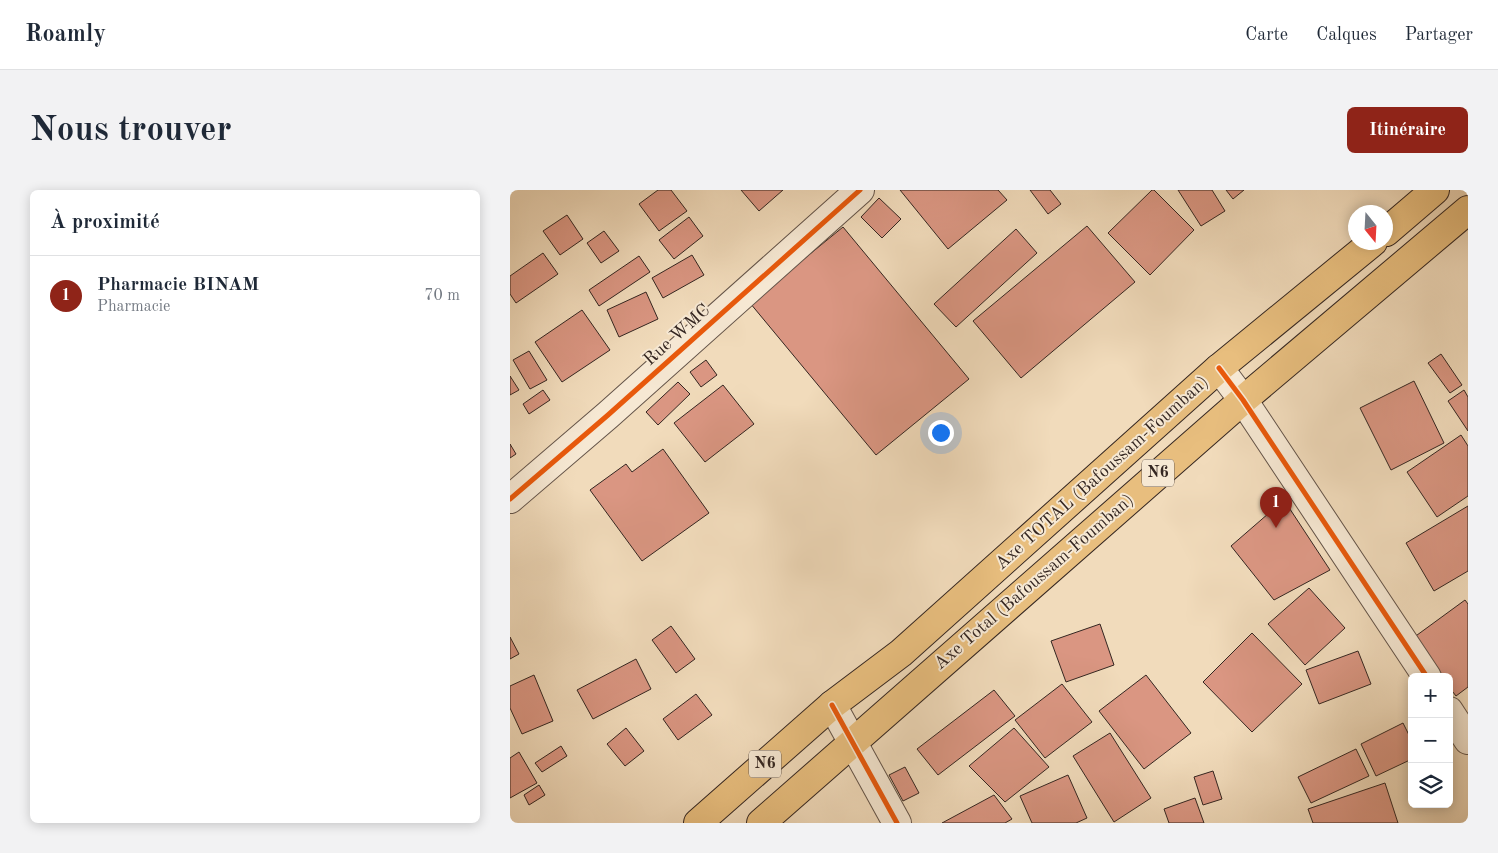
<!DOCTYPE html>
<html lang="fr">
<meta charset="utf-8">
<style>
body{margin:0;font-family:"Old Standard TT",serif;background:#f2f2f3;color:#1f2937}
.controls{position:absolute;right:15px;bottom:15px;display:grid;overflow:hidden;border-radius:8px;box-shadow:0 2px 12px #0003}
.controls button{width:45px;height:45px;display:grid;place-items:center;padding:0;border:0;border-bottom:1px solid #e0e1e3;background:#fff;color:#1f2937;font:25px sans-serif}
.compass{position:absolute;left:838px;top:15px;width:45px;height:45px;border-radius:50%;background:#fff;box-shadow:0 2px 12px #0003;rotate:162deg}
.you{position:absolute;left:430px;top:242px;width:18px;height:18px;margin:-12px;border:4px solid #fff;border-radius:50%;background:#1a73e8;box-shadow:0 0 0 8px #1a73e833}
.badge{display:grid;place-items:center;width:32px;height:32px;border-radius:50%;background:#8f2418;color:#fff;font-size:16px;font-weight:700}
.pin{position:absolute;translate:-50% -41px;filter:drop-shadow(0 1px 2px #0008)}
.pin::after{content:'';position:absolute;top:26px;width:18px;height:15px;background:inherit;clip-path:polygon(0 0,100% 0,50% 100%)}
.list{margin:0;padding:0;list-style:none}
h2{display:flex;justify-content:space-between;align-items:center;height:65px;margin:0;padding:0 20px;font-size:21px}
h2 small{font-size:16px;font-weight:400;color:#747a83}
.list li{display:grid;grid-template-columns:32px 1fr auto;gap:15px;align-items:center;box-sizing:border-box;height:80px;padding:0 20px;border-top:1px solid #e0e1e3}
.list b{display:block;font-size:19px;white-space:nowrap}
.list p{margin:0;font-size:16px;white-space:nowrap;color:#747a83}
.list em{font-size:16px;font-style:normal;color:#747a83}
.icon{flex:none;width:28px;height:28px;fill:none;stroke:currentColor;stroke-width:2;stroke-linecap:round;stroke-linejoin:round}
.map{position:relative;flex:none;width:958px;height:633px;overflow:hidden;border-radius:8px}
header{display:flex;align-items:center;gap:30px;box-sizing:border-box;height:70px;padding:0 25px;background:#fff;border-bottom:1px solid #e0e1e3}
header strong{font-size:24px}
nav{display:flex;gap:28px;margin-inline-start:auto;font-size:18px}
.intro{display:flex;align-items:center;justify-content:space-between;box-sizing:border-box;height:120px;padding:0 30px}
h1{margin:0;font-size:35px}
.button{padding:12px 22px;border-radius:8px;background:#8f2418;color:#fff;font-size:18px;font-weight:700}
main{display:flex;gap:30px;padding:0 30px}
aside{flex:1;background:#fff;border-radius:8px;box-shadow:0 2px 12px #0003}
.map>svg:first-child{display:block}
.building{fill:#da9682;stroke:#342621}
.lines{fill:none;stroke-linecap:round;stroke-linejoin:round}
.minor-casing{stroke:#635348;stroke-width:30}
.highway-casing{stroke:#342621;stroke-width:30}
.minor{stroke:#f6e8d3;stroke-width:28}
.highway{stroke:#e8be7e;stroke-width:28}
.cycleway-casing{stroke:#f6e8d3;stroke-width:8}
.cycleway{stroke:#e8590c;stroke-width:5}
.labels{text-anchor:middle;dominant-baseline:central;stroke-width:4;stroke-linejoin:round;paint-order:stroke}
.shield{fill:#f6e8d3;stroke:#6e6056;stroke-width:1}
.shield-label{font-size:16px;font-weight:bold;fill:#342621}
.street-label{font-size:18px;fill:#342621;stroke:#f6e8d3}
</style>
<header>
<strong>Roamly</strong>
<nav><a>Carte</a><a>Calques</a><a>Partager</a></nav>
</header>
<div class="intro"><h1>Nous trouver</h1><a class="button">Itinéraire</a></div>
<main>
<aside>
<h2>À proximité<small></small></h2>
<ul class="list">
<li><span class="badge">1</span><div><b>Pharmacie BINAM</b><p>Pharmacie</p></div><em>70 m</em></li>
</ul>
</aside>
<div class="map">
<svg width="958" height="633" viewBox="0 0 958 633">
<rect width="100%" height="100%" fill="#f1dbbb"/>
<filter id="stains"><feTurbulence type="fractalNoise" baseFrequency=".004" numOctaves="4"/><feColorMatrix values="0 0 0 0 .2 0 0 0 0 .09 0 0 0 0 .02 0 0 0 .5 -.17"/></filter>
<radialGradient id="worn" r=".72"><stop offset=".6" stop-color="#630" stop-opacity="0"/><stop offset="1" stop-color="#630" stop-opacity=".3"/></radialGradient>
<!-- building -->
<g class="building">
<polygon points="148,0 161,0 177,21 149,41 129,14"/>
<polygon points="231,0 273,0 249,21"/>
<polygon points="390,0 488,0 497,10 438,59"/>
<polygon points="520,0 540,0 551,14 538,24"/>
<polygon points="642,0 644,0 684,40 640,85 598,43"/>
<polygon points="668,0 702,0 715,21 691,36"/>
<polygon points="716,0 734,0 723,9"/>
<polygon points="369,8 391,29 372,48 351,27"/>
<polygon points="57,25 73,49 50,65 33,41"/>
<polygon points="179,27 193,46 164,69 149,50"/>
<polygon points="577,36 625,92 511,188 463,131"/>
<polygon points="333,37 459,189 366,265 240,113"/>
<polygon points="506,39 527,63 446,137 424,114"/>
<polygon points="94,41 109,61 91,73 77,53"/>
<polygon points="33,63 48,84 6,113 0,104 0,86"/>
<polygon points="182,65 194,85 153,108 142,88"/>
<polygon points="129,66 140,82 89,116 79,100"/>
<polygon points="136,102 148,129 109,147 97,120"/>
<polygon points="72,120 100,160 52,192 25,152"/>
<polygon points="19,161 37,190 20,199 3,170"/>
<polygon points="931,164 952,195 940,203 918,173"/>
<polygon points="196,170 207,185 191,197 180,182"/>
<polygon points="0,186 9,200 0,205"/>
<polygon points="904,191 934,253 881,280 850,218"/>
<polygon points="168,192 180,204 148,235 136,222"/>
<polygon points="213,195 244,234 195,272 164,233"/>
<polygon points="33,200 40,210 19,224 13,214"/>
<polygon points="954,200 958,207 958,241 938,211"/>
<polygon points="951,245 958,256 958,306 927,327 897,282"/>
<polygon points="0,254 6,264 0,268"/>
<polygon points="153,259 199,323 132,371 80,300 116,274 122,282"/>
<polygon points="774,310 820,380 764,410 721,356"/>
<polygon points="958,316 958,381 924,401 896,353"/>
<polygon points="799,398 835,438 795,475 758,434"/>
<polygon points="955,410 958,414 958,497 946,506 939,497 939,487 932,487 903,448"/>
<polygon points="590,434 604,475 556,492 541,451"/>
<polygon points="161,436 185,469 166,483 142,450"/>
<polygon points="742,443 792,494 742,542 693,492"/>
<polygon points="0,447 9,464 0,469"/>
<polygon points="848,461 861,494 809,514 796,480"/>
<polygon points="126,469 141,499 83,529 67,500"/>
<polygon points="24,485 43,531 12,544 0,518 0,496"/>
<polygon points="636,485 681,543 634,579 589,521"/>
<polygon points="552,494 582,532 535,568 505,530"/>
<polygon points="484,500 505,526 428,585 407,559"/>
<polygon points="186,504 202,525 168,550 153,529"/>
<polygon points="893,533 902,551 902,569 866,586 851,554"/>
<polygon points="116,538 134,561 115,576 97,554"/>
<polygon points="504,538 539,577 495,612 459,576"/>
<polygon points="600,543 641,608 604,632 563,566"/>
<polygon points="51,556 57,566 32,582 25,573"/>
<polygon points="846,559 859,586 801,613 788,587"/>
<polygon points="9,562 27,593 0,608 0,568"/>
<polygon points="395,577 409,603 393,611 379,585"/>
<polygon points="703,581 712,609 693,615 684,587"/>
<polygon points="558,585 577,628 566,633 522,633 510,606"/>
<polygon points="875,593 888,633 803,633 798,619"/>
<polygon points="29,595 35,605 19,615 14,605"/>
<polygon points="484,605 502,629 495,633 432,633"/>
<polygon points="685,608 694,633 659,633 654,619"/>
</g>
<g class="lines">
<defs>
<g id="minor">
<polyline points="709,178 733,210 917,487"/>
<polyline points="0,309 98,225 350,0"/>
<polyline points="322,515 387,633"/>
<polyline points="939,521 958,550"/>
</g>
<g id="highway">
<polyline points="876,42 925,0"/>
<polyline points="188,633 322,515 391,463 709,178 863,52"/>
<polyline points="251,633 733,210 958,20"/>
</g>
</defs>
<!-- minor casing -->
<use href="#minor" class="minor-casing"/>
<!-- highway casing -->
<use href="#highway" class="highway-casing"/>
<!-- minor -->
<use href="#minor" class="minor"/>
<!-- highway -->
<use href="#highway" class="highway"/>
<defs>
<g id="cycleway">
<polyline points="709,178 733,210 917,487"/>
<polyline points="0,309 98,225 350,0"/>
<polyline points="322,515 387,633"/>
</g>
</defs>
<!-- cycleway casing -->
<use href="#cycleway" class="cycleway-casing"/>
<!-- cycleway -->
<use href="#cycleway" class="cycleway"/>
</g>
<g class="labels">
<!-- shield labels -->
<g class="shield">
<rect x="632" y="269.5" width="32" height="27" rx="4"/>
<rect x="239" y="560.5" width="32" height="27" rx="4"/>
</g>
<g class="shield-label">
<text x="648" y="283">N6</text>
<text x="255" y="574">N6</text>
</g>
<!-- street labels -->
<g class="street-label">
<text transform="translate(167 145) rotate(-42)">Rue WMC</text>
<text transform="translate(592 283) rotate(-42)">Axe TOTAL (Bafoussam-Foumban)</text>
<text transform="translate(524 392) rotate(-41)">Axe Total (Bafoussam-Foumban)</text>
</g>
</g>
<rect width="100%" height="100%" filter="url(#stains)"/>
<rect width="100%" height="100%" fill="url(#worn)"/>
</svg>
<div class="controls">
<button>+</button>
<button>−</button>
<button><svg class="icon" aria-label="layers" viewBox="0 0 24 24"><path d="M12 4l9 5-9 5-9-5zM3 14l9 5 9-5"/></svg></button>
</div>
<svg class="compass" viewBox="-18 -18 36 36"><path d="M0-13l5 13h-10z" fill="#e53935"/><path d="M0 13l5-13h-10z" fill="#747a83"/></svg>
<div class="you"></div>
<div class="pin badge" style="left:766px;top:338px">1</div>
</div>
</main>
